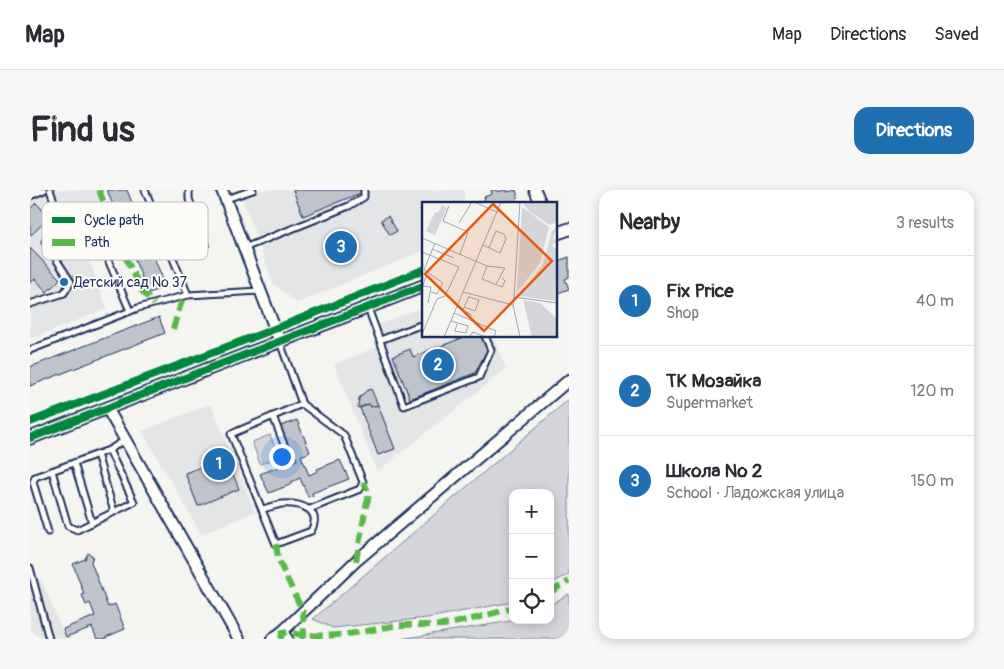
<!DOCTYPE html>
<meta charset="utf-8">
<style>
body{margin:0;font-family:Pangolin,sans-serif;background:#f7f7f7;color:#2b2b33}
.controls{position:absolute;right:15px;bottom:15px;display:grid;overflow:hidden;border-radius:10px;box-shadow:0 2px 12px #0003}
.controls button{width:45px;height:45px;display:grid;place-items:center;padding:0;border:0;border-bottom:1px solid #e1e1e2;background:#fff;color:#2b2b33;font:25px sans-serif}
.you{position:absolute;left:251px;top:266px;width:18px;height:18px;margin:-12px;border:4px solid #fff;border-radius:50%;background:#1a73e8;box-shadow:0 0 0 8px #1a73e833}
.badge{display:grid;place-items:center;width:32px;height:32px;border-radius:50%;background:#1f6fb2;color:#fff;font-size:16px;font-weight:700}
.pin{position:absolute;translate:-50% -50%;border:2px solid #fff;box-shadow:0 1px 5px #0006}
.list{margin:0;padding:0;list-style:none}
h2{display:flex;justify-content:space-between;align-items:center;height:65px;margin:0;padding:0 20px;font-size:21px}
h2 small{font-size:16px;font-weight:400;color:#7c7c81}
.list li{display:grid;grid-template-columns:32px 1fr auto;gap:15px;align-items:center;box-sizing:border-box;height:90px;padding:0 20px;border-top:1px solid #e1e1e2}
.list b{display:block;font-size:19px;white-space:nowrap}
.list p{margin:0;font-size:16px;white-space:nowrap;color:#7c7c81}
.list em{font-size:16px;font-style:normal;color:#7c7c81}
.icon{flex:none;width:28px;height:28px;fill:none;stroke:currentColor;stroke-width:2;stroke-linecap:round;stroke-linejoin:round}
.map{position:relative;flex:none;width:539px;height:449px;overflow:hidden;border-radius:15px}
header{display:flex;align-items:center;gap:30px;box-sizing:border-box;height:70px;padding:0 25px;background:#fff;border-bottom:1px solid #e1e1e2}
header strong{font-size:24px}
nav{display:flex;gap:28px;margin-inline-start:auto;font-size:18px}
.intro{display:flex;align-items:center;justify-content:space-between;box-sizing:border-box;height:120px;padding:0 30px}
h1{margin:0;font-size:35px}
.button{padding:12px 22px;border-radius:15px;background:#1f6fb2;color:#fff;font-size:18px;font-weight:700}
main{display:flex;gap:30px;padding:0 30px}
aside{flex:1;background:#fff;border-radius:15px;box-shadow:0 2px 12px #0003}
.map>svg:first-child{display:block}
.built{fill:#e4e5e6}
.green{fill:#d4d6db;stroke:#78829c}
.building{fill:#bfc3cc;stroke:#1b2f5e}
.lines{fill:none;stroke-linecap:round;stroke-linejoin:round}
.service-casing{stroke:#1b2f5e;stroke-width:9}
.minor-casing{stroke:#1b2f5e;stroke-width:14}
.tertiary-casing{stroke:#1b2f5e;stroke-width:15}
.service{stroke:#fdfcf7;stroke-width:5}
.minor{stroke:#fdfcf7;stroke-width:10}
.tertiary{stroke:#fdfcf7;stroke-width:11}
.quiet{stroke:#58b947;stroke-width:6;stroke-dasharray:12 6;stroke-linecap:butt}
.cycleway-casing{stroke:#fdfcf7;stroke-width:11}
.cycleway{stroke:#00873e;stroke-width:8}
.poi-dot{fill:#1f6fb2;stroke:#fdfcf7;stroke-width:2}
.labels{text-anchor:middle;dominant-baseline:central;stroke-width:4;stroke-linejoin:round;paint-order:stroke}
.poi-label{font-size:14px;fill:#1b2f5e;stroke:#fdfcf7;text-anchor:start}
.inset-road{fill:none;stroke:#9da5b6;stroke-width:1}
.view{fill:#e8590c;fill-opacity:0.15;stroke:#e8590c;stroke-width:2.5}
.inset-edge{fill:none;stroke:#1b2f5e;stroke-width:2.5}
.key{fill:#fdfcf7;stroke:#b9bec9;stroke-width:1}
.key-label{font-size:14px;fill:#1b2f5e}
</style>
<header>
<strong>Map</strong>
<nav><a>Map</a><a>Directions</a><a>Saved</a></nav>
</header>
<div class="intro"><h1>Find us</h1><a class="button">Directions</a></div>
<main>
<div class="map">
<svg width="539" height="449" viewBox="0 0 539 449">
<rect width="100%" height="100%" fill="#f4f4f1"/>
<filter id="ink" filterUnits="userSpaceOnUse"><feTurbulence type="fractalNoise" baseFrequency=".02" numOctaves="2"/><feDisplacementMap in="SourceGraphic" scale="10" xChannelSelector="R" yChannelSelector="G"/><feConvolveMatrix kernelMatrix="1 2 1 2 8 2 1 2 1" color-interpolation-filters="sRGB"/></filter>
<g filter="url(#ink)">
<!-- built -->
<g class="built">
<polygon points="0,0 66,0 88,53 58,66 77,119 0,149"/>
<polygon points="209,0 434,0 435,14 393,14 393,61 267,113 244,95"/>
<polygon points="393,117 393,146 463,146 476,179 347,282 304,174 350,156 343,137"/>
<polygon points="181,214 225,322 171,344 112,241"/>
<polygon points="11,389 36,449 0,449 0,393"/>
</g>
<!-- green -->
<g class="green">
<polygon points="539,209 539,384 520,394 520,303 483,303 483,412 397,428 303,438 283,429"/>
<polygon points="240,245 249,267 230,274 222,252"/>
<polygon points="539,404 539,449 371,449 487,430 520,430 520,415"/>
</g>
<!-- building -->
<g class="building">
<polygon points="77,0 97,0 136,97 118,103"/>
<polygon points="263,0 332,0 333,2 273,26"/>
<polygon points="461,0 468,0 468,2 474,0 477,0 477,2 486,0 488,7 486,8 488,14 449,14 448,12 455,10 454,7 462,4"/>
<polygon points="6,13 20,27 0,46 0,19"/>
<polygon points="358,26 367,41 360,45 351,30"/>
<polygon points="0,58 30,89 17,102 5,89 0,93"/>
<polygon points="539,67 539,87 535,89 539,99 525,104 525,72"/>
<polygon points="129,127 135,143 0,196 0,177"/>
<polygon points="437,146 451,146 457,160 445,183 380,209 363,166 380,159 383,167"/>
<polygon points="341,199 348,215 341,217 339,214 328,218 329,208 336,201"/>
<polygon points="339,214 341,217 348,215 365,259 348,265 330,218"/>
<polygon points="267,230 280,262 271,266 279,285 288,281 287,279 310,270 319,289 282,303 283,306 278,307 270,288 261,292 262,294 239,303 230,284 267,270 266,267 263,269 251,236"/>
<polygon points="196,267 209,299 168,316 155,283"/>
<polygon points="58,363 63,366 61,372 78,417 85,414 95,439 76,447 76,449 67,449 62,437 36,447 33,439 65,426 60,413 56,415 52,405 54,404 43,374 55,369"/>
</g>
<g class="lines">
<defs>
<g id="service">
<polyline points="159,0 159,9 176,54"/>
<polyline points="0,6 14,0"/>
<polyline points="196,9 223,0"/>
<polyline points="214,58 319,16 334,7 334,0"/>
<polyline points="79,72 100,121"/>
<polyline points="158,105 230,101"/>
<polyline points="0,114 34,103 41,92 15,52 29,25 20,0"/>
<polyline points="338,118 374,216 449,187 461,160 455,146"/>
<polyline points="350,150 393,134"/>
<polyline points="250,152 272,214 314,245 333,292 330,299 280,319"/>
<polyline points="0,160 108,118 158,105 115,0"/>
<polyline points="243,226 258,265"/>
<polyline points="67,264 84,322"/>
<polyline points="44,273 62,333"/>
<polyline points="22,281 38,336 47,340 104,312 79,260"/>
<path d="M 232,319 C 238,318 245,315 252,314 C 270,313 293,319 281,341 L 246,354 L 201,244 L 272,214"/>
<polyline points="18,342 3,292 5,287 79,260 95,250"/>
<polyline points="0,378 19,449"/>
</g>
<g id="minor">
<polyline points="192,0 250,152"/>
<polyline points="505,0 511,14"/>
<polyline points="77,218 209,449"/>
<polyline points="252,442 326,371 539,190"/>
<polyline points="242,449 252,442 257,449"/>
</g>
<g id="tertiary">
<polyline points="525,44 539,39"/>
<polyline points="0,248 393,96"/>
</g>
</defs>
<!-- service casing -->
<use href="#service" class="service-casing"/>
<!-- minor casing -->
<use href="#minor" class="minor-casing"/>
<!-- tertiary casing -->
<use href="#tertiary" class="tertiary-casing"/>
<!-- service -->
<use href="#service" class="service"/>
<!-- minor -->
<use href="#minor" class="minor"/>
<!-- tertiary -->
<use href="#tertiary" class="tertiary"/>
<!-- quiet -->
<g class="quiet">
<polyline points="69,0 93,62 112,101 124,114"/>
<polyline points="143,139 153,107"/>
<polyline points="246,354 248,368 253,380 273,422 274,445 270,449"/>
<path d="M 326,371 L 336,316 C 340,306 339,301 333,292"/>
<polyline points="520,402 539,391"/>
<path d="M 251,449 L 252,442 C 294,449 317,445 358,437 C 375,433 394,436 412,435 C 436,432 459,424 483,418"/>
</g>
<defs>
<g id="cycleway">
<polyline points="0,232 252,136 393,80"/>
<polyline points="0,248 393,96"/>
</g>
</defs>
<!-- cycleway casing -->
<use href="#cycleway" class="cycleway-casing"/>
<!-- cycleway -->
<use href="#cycleway" class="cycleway"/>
</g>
</g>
<!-- markers -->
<circle class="poi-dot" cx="34" cy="92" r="5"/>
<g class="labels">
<!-- poi labels -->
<g class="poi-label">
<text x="44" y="92">Детский сад № 37</text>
</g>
</g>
<!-- overview -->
<g transform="translate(392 12)">
<rect width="135" height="135" fill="#f4f4f1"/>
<path d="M 100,0 L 135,0 L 135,20 L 128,23 L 108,10 ZM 20,3 L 25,6 L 13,33 L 4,29 L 13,10 L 16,11 ZM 100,5 L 127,25 L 118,61 L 95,90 ZM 135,25 L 131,36 L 135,40 L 129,43 L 135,48 L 133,99 L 98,94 L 121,62 L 130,29 ZM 101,98 L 118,101 L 135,117 L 135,135 L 110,135 Z" fill="#d4d6db"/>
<path class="inset-road" d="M 52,0 L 75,10M 27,4 L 21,19 L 46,30 L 38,52M 37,21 L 50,0M 0,36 L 65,64 L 83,66 L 74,82M 61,43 L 78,51 L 84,37 L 82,32 L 74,29 L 67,46M 10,47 L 32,56M 0,50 L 37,65 L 23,94 L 15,97 L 0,132M 65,64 L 60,77 L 80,85 L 83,79 L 80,76M 5,70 L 21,81 L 15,92 L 9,90M 41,90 L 91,103 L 92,95 L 135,101M 47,94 L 41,108 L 50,113M 92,95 L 98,0M 6,101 L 9,85 L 1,84 L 5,70 L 2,68 L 13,41M 91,103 L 98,135M 42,105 L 53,109 L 57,98 L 47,95M 32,111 L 74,129 L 72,135M 29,119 L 46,124 L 44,131 L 33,129 L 35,122M 22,135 L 79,0M 47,135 L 51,130 L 64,135"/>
<path class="view" d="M 71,2 L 130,59 L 62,129 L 3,72 Z"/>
<rect width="135" height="135" class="inset-edge"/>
</g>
<!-- legend -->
<rect x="12" y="12" width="166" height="58" rx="8" class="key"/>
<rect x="22" y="27" width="23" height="6" fill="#00873e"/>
<rect x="22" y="49" width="23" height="7" fill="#58b947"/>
<g class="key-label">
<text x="54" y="35">Cycle path</text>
<text x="54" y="57">Path</text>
</g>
</svg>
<div class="controls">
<button>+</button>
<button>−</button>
<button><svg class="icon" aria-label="locate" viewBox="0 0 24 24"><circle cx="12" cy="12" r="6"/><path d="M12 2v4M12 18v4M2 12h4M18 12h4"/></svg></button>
</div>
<div class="you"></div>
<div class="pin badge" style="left:189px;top:274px">1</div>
<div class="pin badge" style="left:408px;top:175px">2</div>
<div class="pin badge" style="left:311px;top:57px">3</div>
</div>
<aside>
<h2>Nearby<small>3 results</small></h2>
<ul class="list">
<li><span class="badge">1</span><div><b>Fix Price</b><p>Shop</p></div><em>40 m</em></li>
<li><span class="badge">2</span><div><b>ТК Мозайка</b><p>Supermarket</p></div><em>120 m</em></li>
<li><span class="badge">3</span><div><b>Школа № 2</b><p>School · Ладожская улица</p></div><em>150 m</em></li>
</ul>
</aside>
</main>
